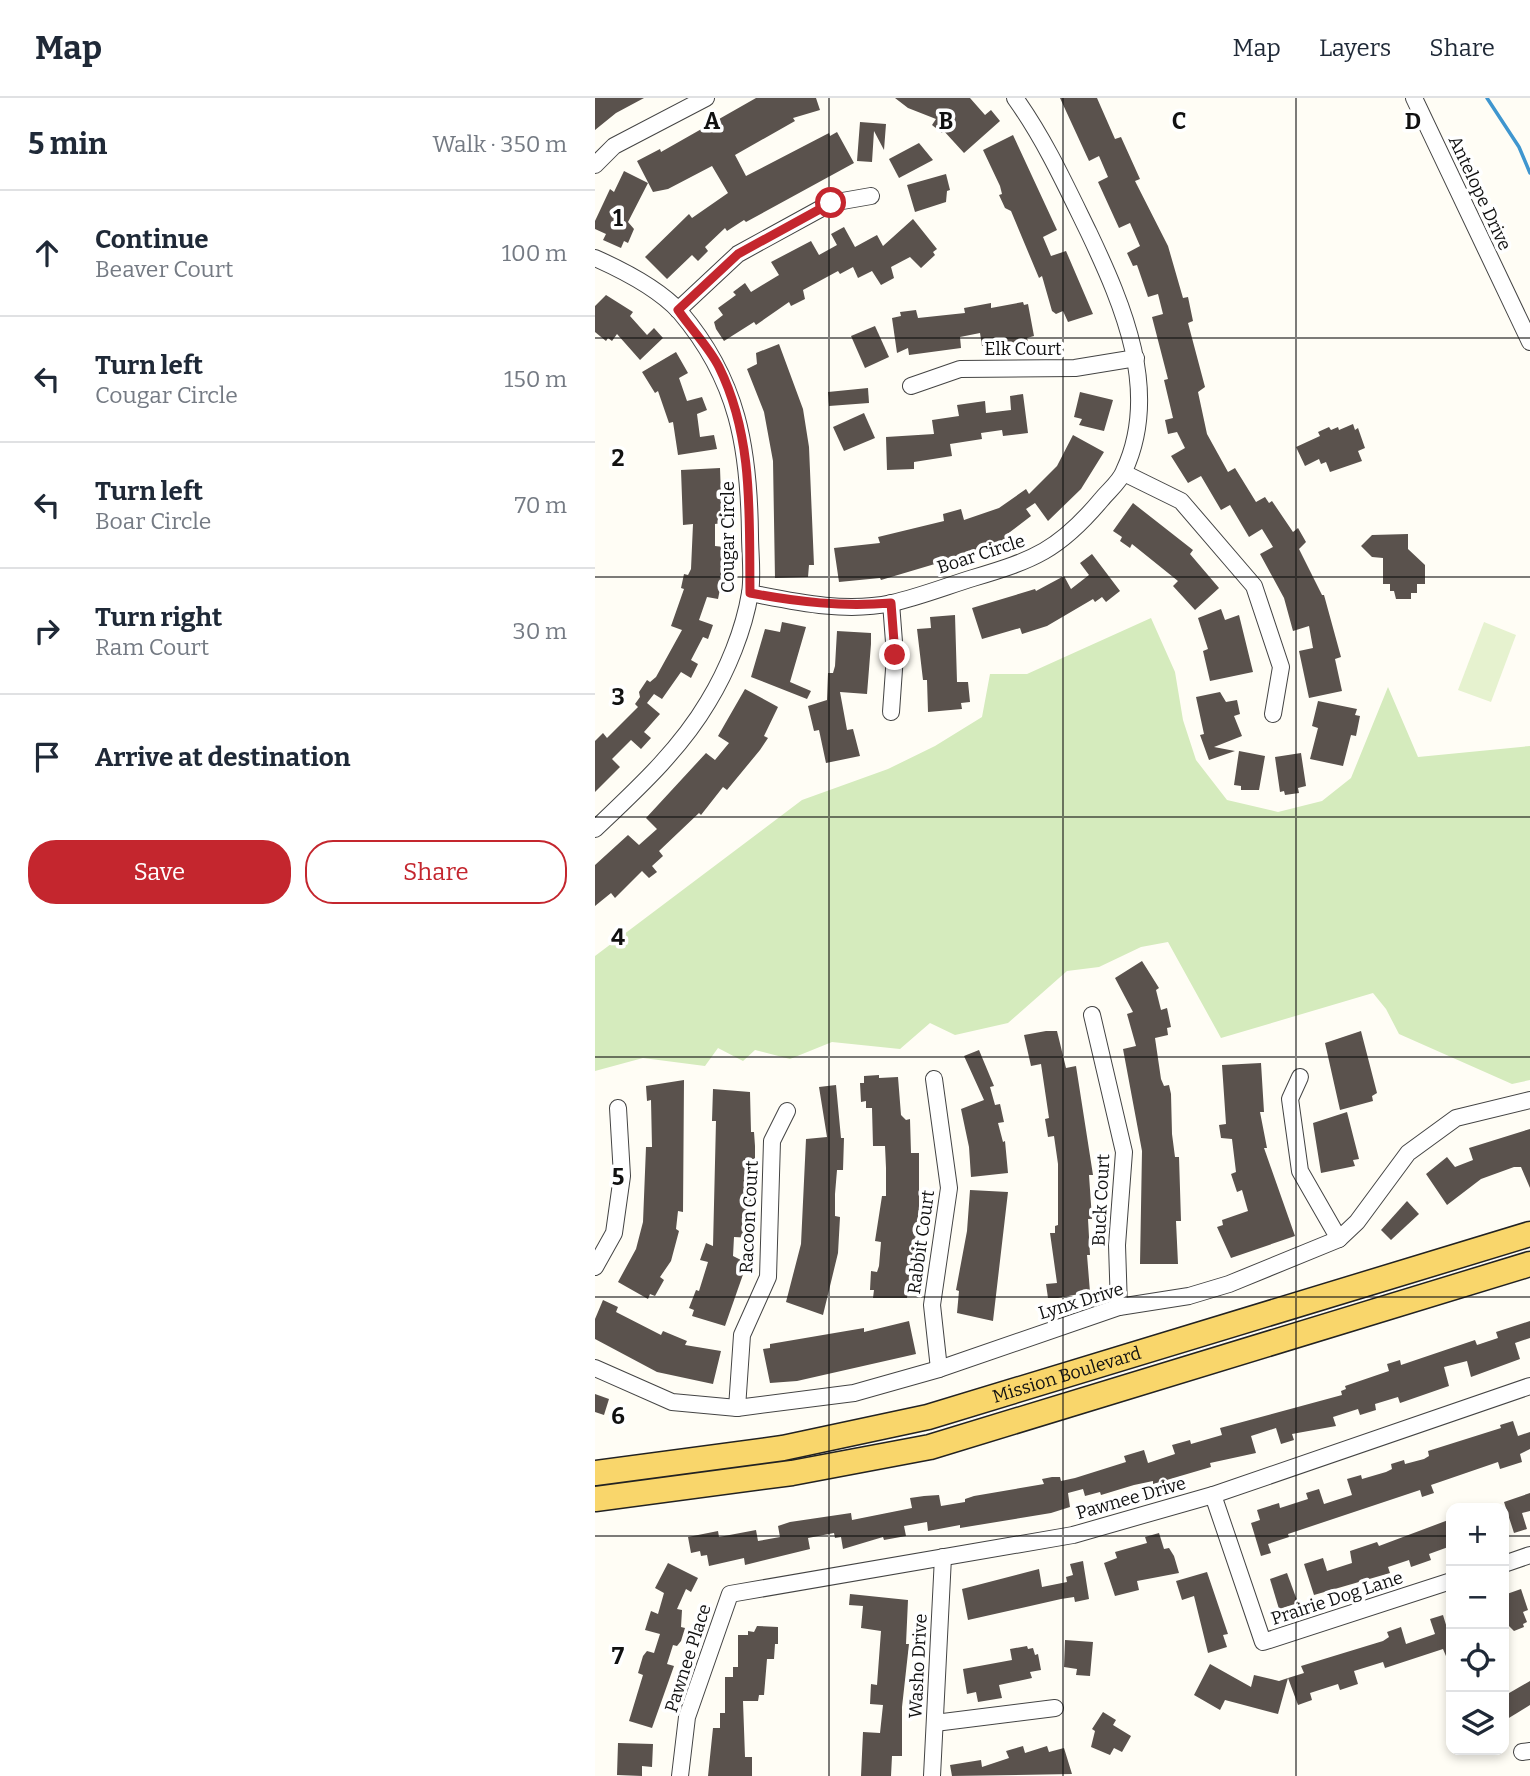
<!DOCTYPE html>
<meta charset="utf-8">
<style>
body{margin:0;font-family:Bitter,serif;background:#f2f2f3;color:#1f2937}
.controls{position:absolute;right:21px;bottom:21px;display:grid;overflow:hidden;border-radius:14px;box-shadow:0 4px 10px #0003}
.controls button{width:63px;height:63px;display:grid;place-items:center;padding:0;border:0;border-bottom:2px solid #e0e1e3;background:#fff;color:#1f2937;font:35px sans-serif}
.stop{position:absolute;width:21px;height:21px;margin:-16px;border:5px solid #c4262e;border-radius:50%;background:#fff}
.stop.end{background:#c4262e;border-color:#fff;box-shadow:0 2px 7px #0008}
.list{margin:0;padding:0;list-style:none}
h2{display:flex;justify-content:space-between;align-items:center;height:91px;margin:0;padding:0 28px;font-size:30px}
h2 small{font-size:23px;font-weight:400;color:#747a83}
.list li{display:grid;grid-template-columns:46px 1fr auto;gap:21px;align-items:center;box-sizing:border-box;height:126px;padding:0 28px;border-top:2px solid #e0e1e3}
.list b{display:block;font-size:26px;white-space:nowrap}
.list p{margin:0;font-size:23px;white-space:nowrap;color:#747a83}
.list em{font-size:23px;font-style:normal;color:#747a83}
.actions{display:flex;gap:14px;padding:21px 28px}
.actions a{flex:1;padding:16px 0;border:2px solid #c4262e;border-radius:28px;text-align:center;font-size:24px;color:#c4262e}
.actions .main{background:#c4262e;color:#fff}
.icon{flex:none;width:38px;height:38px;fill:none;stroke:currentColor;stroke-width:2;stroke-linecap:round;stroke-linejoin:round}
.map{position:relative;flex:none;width:935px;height:1678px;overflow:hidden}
header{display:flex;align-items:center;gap:42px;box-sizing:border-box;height:98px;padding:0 35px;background:#fff;border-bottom:2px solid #e0e1e3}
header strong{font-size:33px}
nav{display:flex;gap:38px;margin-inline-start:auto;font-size:24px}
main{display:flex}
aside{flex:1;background:#fff}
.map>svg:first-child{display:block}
.green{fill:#d5ebbd}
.pitch{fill:#e6f2cf}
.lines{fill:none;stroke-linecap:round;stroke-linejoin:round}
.stream{stroke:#3f96cf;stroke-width:3.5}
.building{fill:#5a524d}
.minor-casing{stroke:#444;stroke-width:18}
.primary-casing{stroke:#222;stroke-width:27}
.minor{stroke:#fff;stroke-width:16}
.primary{stroke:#f9d66b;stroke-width:24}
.route{stroke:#c4262e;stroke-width:9}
.grid{fill:none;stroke:#111;stroke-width:2;stroke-opacity:0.55}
.labels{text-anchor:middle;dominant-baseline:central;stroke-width:7;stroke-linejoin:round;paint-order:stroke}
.street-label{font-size:18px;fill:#111;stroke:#fff}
.grid-label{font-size:23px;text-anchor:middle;font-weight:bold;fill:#111;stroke:#fff;stroke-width:7;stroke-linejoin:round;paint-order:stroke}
</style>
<header>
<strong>Map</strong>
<nav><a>Map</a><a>Layers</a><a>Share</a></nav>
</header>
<main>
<aside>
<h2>5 min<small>Walk · 350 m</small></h2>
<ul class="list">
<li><svg class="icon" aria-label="ahead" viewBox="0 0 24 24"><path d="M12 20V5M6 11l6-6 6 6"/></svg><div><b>Continue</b><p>Beaver Court</p></div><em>100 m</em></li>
<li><svg class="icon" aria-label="left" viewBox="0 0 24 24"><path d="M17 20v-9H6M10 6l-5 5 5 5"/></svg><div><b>Turn left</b><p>Cougar Circle</p></div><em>150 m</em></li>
<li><svg class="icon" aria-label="left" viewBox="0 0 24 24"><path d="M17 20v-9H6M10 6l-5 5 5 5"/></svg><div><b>Turn left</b><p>Boar Circle</p></div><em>70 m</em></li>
<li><svg class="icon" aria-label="right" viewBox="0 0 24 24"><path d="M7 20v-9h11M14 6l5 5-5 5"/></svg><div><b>Turn right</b><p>Ram Court</p></div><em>30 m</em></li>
<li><svg class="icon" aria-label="arrive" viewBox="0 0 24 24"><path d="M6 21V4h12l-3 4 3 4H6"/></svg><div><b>Arrive at destination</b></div></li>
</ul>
<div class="actions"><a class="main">Save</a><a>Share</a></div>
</aside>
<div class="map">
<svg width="935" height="1678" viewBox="0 0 935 1678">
<rect width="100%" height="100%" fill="#fffdf5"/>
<!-- green -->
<polygon class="green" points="556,520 580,574 588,622 601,662 632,702 683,714 727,703 756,680 793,589 823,659 935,648 935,982 917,986 804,936 791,911 778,895 626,940 573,844 546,849 504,869 472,873 413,925 360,937 335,925 305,951 237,944 195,961 160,952 148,963 123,950 110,968 48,960 0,973 0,858 207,702 293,671 340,648 387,619 395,576 432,576"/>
<!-- pitch -->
<polygon class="pitch" points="889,524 921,537 896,604 863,592"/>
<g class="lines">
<!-- stream -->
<polyline class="stream" points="892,0 924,49 935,75"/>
</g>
<!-- building -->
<g class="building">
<polygon points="0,0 49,0 21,15 0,32"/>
<polygon points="161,0 221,0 225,12 198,20 200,23 140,57 151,78 234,35 235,38 242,34 259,65 151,124 149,122 132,133 130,130 110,149 113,153 103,163 97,157 72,181 50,159 94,116 97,120 133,95 117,68 73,91 58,94 42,63 65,51 66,54"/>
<polygon points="300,0 375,0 390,17 396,12 405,23 369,55 348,32 347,35 337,27 341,21 313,10"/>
<polygon points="465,0 502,0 520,41 526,39 545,81 540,83 573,148 588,200 593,199 598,223 593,225 610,289 603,294 612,336 633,374 640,370 661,404 670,399 674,405 677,403 698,434 703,430 711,444 704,451 727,497 729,497 746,559 740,561 747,593 714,600 704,553 718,550 714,528 698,533 689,500 665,456 678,449 667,431 654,439 635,407 626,412 606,378 593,385 576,358 590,350 582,334 573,336 570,322 578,320 569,282 573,281 557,219 568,216 563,196 553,199 542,167 538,168 532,155 545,148 535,125 524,130 503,84 513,79 504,58 494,63"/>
<polygon points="265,24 291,26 289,52 279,33 277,64 262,63"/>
<polygon points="418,37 462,132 448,139 456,158 471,153 498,216 473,224 468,213 461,216 457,213 447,178 444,180 416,113 410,110 404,97 407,96 405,88 388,52"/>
<polygon points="324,45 338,62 304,80 294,61"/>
<polygon points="29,73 53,85 33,124 39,131 33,145 29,143 26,150 8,142 11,136 0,131 0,123 15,91 19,94"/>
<polygon points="351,76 355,92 352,93 351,104 320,114 312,87"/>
<polygon points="318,121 342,151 338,154 340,157 326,170 315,159 296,169 299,180 286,187 277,173 263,180 258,169 245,176 243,173 208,192 210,201 196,208 194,204 161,227 159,224 129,243 121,231 119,224 128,217 123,210 141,197 138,194 150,185 156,194 184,177 176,164 216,143 224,157 242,147 236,136 249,129 260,149 282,137 288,148"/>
<polygon points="11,197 38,214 35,218 52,237 59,230 68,240 45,262 22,236 17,243 13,240 11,243 0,234 0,208"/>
<polygon points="428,204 429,207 433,206 439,238 432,240 433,243 387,248 385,235 365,239 366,250 314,257 313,250 302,255 297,220 306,218 305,214 321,212 323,220 370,215 369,210 396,205 396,210"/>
<polygon points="280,228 294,259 270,270 256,238"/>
<polygon points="184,246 208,311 214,349 219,467 214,467 213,479 180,480 178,363 169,314 152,271 162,266 161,255"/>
<polygon points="81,254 93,275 84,280 92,303 107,299 112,312 102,316 105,339 119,337 122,351 83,357 78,324 74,325 63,293 60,295 47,274"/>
<polygon points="273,290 274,305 234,308 233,294"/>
<polygon points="485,294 518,302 509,333 484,327 487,321 479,319"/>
<polygon points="428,296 433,335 408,338 407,332 386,335 387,341 355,346 357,358 319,364 319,371 292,372 291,339 339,336 337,322 364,318 362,307 390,303 391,315 416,312 415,298"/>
<polygon points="269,315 280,340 249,353 238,329"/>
<polygon points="758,326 760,332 763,330 770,350 763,353 767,363 735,374 731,364 726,366 724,361 710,368 701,349 725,338 723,334 734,329 736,332 743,329 744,332"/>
<polygon points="478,337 509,354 486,391 453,423 440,405 431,411 436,418 411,437 413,443 397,449 286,482 285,480 244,484 239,450 285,445 283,439 349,423 348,416 366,411 369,422 404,410 431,391 434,396 462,368"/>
<polygon points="125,370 127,425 120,426 120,448 129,449 128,476 123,501 112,499 104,522 118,527 113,541 108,539 96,562 103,566 96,580 86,574 67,601 59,596 52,605 65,616 49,634 56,640 46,651 36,642 17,661 25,669 0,694 0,643 8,635 12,640 43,609 40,606 45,599 44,594 52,582 55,584 61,579 87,532 76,528 89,491 86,490 89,476 93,477 96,471 98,426 88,427 86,372"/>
<polygon points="538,405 598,452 595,456 624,490 600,512 578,488 583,483 537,446 535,450 525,443 527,439 518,433"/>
<polygon points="813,436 813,451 830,467 830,486 822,486 822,495 816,495 816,501 801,501 799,493 795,493 795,486 788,486 788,460 777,459 766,448 777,437"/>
<polygon points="497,456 525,493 511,504 507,499 500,504 498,501 452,528 427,536 425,530 387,541 377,510 440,491 441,493 469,478 476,491 494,477 485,465"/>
<polygon points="626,511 630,522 644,517 658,574 615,583 608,553 613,551 603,520"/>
<polygon points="360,517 362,584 373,584 375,604 366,605 367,611 333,614 332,582 328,582 322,531 336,530 335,519"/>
<polygon points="187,524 211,529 195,584 216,593 212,601 156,579 170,531 185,534"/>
<polygon points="242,533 276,535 276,546 272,596 245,594 252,632 258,631 265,658 231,665 224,632 219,633 213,608 232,602 233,575 238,575 240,568"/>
<polygon points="150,591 183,609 169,638 173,640 165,652 132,692 128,689 106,717 104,715 64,753 68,758 57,768 62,774 54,780 47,773 20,800 16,795 0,808 0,767 33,737 44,747 62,731 51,720 111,655 120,662 134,645 123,638"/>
<polygon points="625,594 631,604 642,602 645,616 639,618 647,638 619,649 640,653 614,662 605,637 609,636 601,599"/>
<polygon points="723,603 762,611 760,617 765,618 761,638 756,637 748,668 715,661 723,630 717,628"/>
<polygon points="644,653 670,658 664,692 646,692 646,688 639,687"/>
<polygon points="706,655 711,688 703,690 704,695 690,697 689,693 685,694 680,659"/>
<polygon points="547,863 564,890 561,892 566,912 572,910 576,929 572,930 573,937 560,940 566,981 569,988 574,987 576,996 577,1036 580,1059 584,1059 586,1123 581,1123 583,1166 545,1166 547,1053 528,951 541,948 532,916 538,914 520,880"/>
<polygon points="451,933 462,933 471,970 481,968 498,1077 494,1077 497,1121 493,1121 495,1157 492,1157 495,1194 463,1200 453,1200 451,1186 462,1185 455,1135 460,1135 460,1128 463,1127 463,1066 459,1038 453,1039 450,1021 454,1020 446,966 436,968 429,937"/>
<polygon points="766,933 782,995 777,998 778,1003 745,1012 730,945"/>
<polygon points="384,952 399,988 395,989 400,1007 405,1006 409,1024 403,1025 408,1044 410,1043 413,1075 376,1079 374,1049 366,1011 389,1002 369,958"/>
<polygon points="666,965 669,1014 665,1014 672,1050 669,1050 700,1138 636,1160 622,1129 628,1127 627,1122 653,1113 647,1092 642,1094 636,1076 641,1074 637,1041 626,1040 624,1027 631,1026 627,967"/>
<polygon points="284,977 284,980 303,979 306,1017 311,1022 315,1021 316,1055 324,1055 324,1124 312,1200 278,1200 279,1192 275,1192 276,1173 282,1174 284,1168 286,1144 280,1143 287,1098 291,1098 291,1070 290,1048 278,1048 277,1010 271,1010 271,1003 266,1004 265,985 269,985 269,978"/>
<polygon points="89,982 88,1114 83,1113 81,1131 84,1133 76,1163 65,1179 69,1182 60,1198 55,1196 53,1201 23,1184 41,1151 48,1124 51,1049 57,1049 56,1002 52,1003 51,988"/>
<polygon points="241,987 246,1040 249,1040 248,1072 242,1072 240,1096 240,1118 245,1119 243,1155 228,1217 191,1204 206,1146 211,1041 232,1039 224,989"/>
<polygon points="118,991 155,994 156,1034 159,1034 160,1048 160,1061 157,1061 157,1140 139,1139 138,1158 152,1165 130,1228 97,1218 99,1212 94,1210 101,1192 104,1193 113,1164 105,1162 111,1145 118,1148 121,1023 117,1023"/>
<polygon points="752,1014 764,1061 758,1062 760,1068 726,1075 718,1025"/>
<polygon points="935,1031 935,1090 926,1069 919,1069 886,1081 852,1107 831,1076 852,1059 860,1069 878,1062 874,1050"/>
<polygon points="375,1092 413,1094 398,1223 362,1215 364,1193 361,1192 372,1133"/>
<polygon points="812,1103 824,1116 796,1142 786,1132"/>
<polygon points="8,1202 23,1209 21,1214 66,1237 68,1233 92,1243 90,1247 126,1253 118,1286 62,1274 0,1241 0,1221"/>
<polygon points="314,1223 321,1256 202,1283 175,1285 168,1251 175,1250 175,1246 269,1230 269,1234"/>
<polygon points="935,1223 935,1240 920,1245 925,1261 876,1279 872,1263 849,1269 854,1288 805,1305 803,1299 780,1306 781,1312 765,1317 763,1311 738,1319 741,1328 697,1336 699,1342 686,1346 681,1330 656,1338 661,1355 615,1365 616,1369 558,1386 558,1383 539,1387 506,1397 505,1394 490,1398 488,1391 473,1395 475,1409 456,1415 365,1430 365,1427 333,1433 332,1424 309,1428 311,1438 289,1442 288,1439 248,1451 246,1439 240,1440 239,1435 213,1440 215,1451 150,1467 149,1460 114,1468 112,1457 106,1458 105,1453 96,1455 93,1439 123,1433 124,1439 161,1432 163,1443 185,1439 183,1428 195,1424 256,1415 257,1422 317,1410 315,1400 329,1398 344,1397 346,1408 370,1404 370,1401 379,1398 449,1386 447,1381 457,1379 465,1379 466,1383 480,1380 531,1364 529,1358 549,1352 553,1365 580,1356 577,1347 595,1342 596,1346 627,1337 625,1330 747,1297 746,1293 751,1291 750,1288 794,1273 792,1266 805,1262 806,1267 880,1242 882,1247 903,1240 901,1234"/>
<polygon points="0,1296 14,1301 9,1317 0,1314"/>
<polygon points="918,1323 923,1338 935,1334 935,1351 925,1356 927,1364 905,1371 903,1364 836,1387 839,1395 827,1399 825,1392 693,1436 694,1439 673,1446 676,1455 666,1458 656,1425 665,1422 662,1412 684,1405 685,1410 713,1401 711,1395 724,1391 729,1406 757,1397 752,1381 766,1377 767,1381 791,1374 797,1371 796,1366 809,1362 810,1366 829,1361 834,1358 833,1353 906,1330 905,1327"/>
<polygon points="935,1395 935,1413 927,1415 932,1431 919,1435 909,1404"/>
<polygon points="856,1421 856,1448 834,1456 836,1462 816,1469 814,1462 793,1469 795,1475 719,1497 709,1466 728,1460 732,1473 757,1465 755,1453 782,1444 784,1448"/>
<polygon points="564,1435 569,1451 574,1450 579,1458 584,1475 542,1483 544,1492 520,1498 509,1465 522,1460 520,1454 552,1445 550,1439"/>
<polygon points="488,1463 494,1501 480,1504 479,1499 466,1501 373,1522 367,1491 444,1471 447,1489 472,1484 471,1479 478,1477 475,1466"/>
<polygon points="73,1465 103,1480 96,1494 91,1491 82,1511 87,1512 86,1529 90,1530 86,1543 82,1548 78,1547 72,1566 79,1568 57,1630 34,1623 48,1577 43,1575 48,1558 52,1553 59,1555 65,1536 50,1532 56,1513 63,1516 69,1495 60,1490"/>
<polygon points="612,1474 633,1536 628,1537 632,1549 613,1555 599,1498 587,1502 581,1483"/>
<polygon points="692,1475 703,1505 684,1511 675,1481"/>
<polygon points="926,1491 933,1512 928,1514 932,1524 928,1526 929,1529 919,1533 913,1527 909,1528 909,1497"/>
<polygon points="255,1496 313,1502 311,1546 314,1546 307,1609 307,1658 297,1658 296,1678 266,1678 268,1634 285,1635 288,1607 275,1606 276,1586 282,1587 286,1533 266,1530 268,1508 254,1507"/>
<polygon points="848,1517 856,1543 856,1570 848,1551 790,1570 788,1564 759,1573 763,1586 745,1592 743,1586 715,1595 717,1602 703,1607 693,1580 709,1575 706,1568 788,1543 794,1539 792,1534 806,1529 811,1546 840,1536 835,1521"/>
<polygon points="162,1528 183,1529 183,1546 180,1546 179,1561 172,1561 169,1597 164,1597 163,1603 148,1603 150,1659 157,1659 157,1678 113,1678 118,1630 125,1630 125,1615 130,1615 130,1579 138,1579 138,1569 143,1569 143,1537 153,1537 153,1533 159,1534"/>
<polygon points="470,1542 498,1544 495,1578 481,1577 482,1571 469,1569"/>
<polygon points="432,1548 433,1551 438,1550 440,1557 443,1556 446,1572 435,1574 437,1580 404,1587 407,1600 383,1604 381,1594 372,1596 368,1571 417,1562 415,1551"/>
<polygon points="615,1566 656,1589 659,1577 684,1583 693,1580 683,1616 630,1602 625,1612 599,1597"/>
<polygon points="935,1583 935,1607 909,1623 909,1598"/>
<polygon points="508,1614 521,1622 518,1627 536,1638 527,1654 519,1650 515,1657 496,1649 500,1633 497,1631"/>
<polygon points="23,1645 58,1646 57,1669 47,1668 47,1678 22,1677"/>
<polygon points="428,1648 430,1655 452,1648 454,1654 469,1650 477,1676 357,1678 355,1667 386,1662 387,1669 414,1660 411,1653"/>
</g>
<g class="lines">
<defs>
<g id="minor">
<polyline points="819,0 935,244"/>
<polyline points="0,67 19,48 111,0"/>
<path d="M 0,160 C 27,172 65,192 85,214 C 143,282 154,350 155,437 C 155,456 158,477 155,495 C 149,532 132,573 113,604 C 84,653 41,692 0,731"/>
<polyline points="83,212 143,156 236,105 276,98"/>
<polyline points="316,288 365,271 480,270 541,260"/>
<polyline points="529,375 586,403 659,488 686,569 678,616"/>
<path d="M 155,495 C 201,504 250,515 297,505 C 324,499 352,488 378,480 C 439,462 464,452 506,402 C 513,393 525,384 529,373 C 566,294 528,207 494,135 C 471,88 450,42 420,0"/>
<polyline points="296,614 300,557 296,505"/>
<polyline points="497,917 529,1054 522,1147 524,1209"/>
<polyline points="705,979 695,1001 705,1073 744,1141"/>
<polyline points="339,981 354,1090 337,1207 344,1271"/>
<polyline points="0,1169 19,1135 27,1078 23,1010"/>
<polyline points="0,1270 77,1304 142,1310 259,1295 344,1271 524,1209 594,1198 634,1186 744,1141 762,1124 813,1055 861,1020 935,1002"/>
<polyline points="142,1310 147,1237 173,1179 177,1043 192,1013"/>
<polyline points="618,1397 668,1544 856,1483"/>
<polyline points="909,1466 935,1457"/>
<polyline points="340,1625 460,1610"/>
<polyline points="927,1654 935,1653"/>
<polyline points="85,1678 92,1619 135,1496 478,1437 618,1397 935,1288"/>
<polyline points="337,1678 348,1459"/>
</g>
<g id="primary">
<path id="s1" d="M 0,1375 L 188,1350 L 333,1319 L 935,1136"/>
<polyline points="0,1401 197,1375 335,1349 935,1166"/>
</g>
</defs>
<!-- minor casing -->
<use href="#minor" class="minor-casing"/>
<!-- primary casing -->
<use href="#primary" class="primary-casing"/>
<!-- minor -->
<use href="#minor" class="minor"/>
<!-- primary -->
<use href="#primary" class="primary"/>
</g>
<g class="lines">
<!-- route -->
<path class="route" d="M 236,105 L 143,156 L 83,212 C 96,231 114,249 124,269 C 159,340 154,418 155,495 C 203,504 247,509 296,505 L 300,557"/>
</g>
<!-- grid -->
<path class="grid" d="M 234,0 L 234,1678M 468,0 L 468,1678M 701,0 L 701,1678M 0,240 L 935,240M 0,479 L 935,479M 0,719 L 935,719M 0,959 L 935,959M 0,1199 L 935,1199M 0,1438 L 856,1438M 909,1438 L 935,1438"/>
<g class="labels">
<!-- street labels -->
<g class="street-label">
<text transform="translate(885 95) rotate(65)">Antelope Drive</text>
<text x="428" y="251">Elk Court</text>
<text transform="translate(133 439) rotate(-90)">Cougar Circle</text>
<text transform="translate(386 456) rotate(-18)">Boar Circle</text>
<text transform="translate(506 1102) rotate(-87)">Buck Court</text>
<text transform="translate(154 1119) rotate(-87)">Racoon Court</text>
<text transform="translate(326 1144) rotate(-82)">Rabbit Court</text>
<text transform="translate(486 1203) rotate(-17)">Lynx Drive</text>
<text stroke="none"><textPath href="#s1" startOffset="483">Mission Boulevard</textPath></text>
<text transform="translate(536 1400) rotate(-16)">Pawnee Drive</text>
<text transform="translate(742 1500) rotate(-18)">Prairie Dog Lane</text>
<text transform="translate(93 1560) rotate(-72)">Pawnee Place</text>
<text transform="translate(323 1568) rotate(-87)">Washo Drive</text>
</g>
</g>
<g class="grid-label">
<text x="117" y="31">A</text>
<text x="351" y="31">B</text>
<text x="584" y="31">C</text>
<text x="818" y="31">D</text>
<text x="23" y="128">1</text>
<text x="23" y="368">2</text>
<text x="23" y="607">3</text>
<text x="23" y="847">4</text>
<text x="23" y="1087">5</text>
<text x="23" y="1326">6</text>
<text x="23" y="1566">7</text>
</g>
</svg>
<div class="controls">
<button>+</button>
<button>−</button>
<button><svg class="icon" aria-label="locate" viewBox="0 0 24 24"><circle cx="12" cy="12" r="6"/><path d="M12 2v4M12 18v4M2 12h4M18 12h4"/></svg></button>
<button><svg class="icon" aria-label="layers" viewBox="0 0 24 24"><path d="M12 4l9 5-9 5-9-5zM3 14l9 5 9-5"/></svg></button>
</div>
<div class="stop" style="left:236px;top:105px"></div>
<div class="stop end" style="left:300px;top:557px"></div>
</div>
</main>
